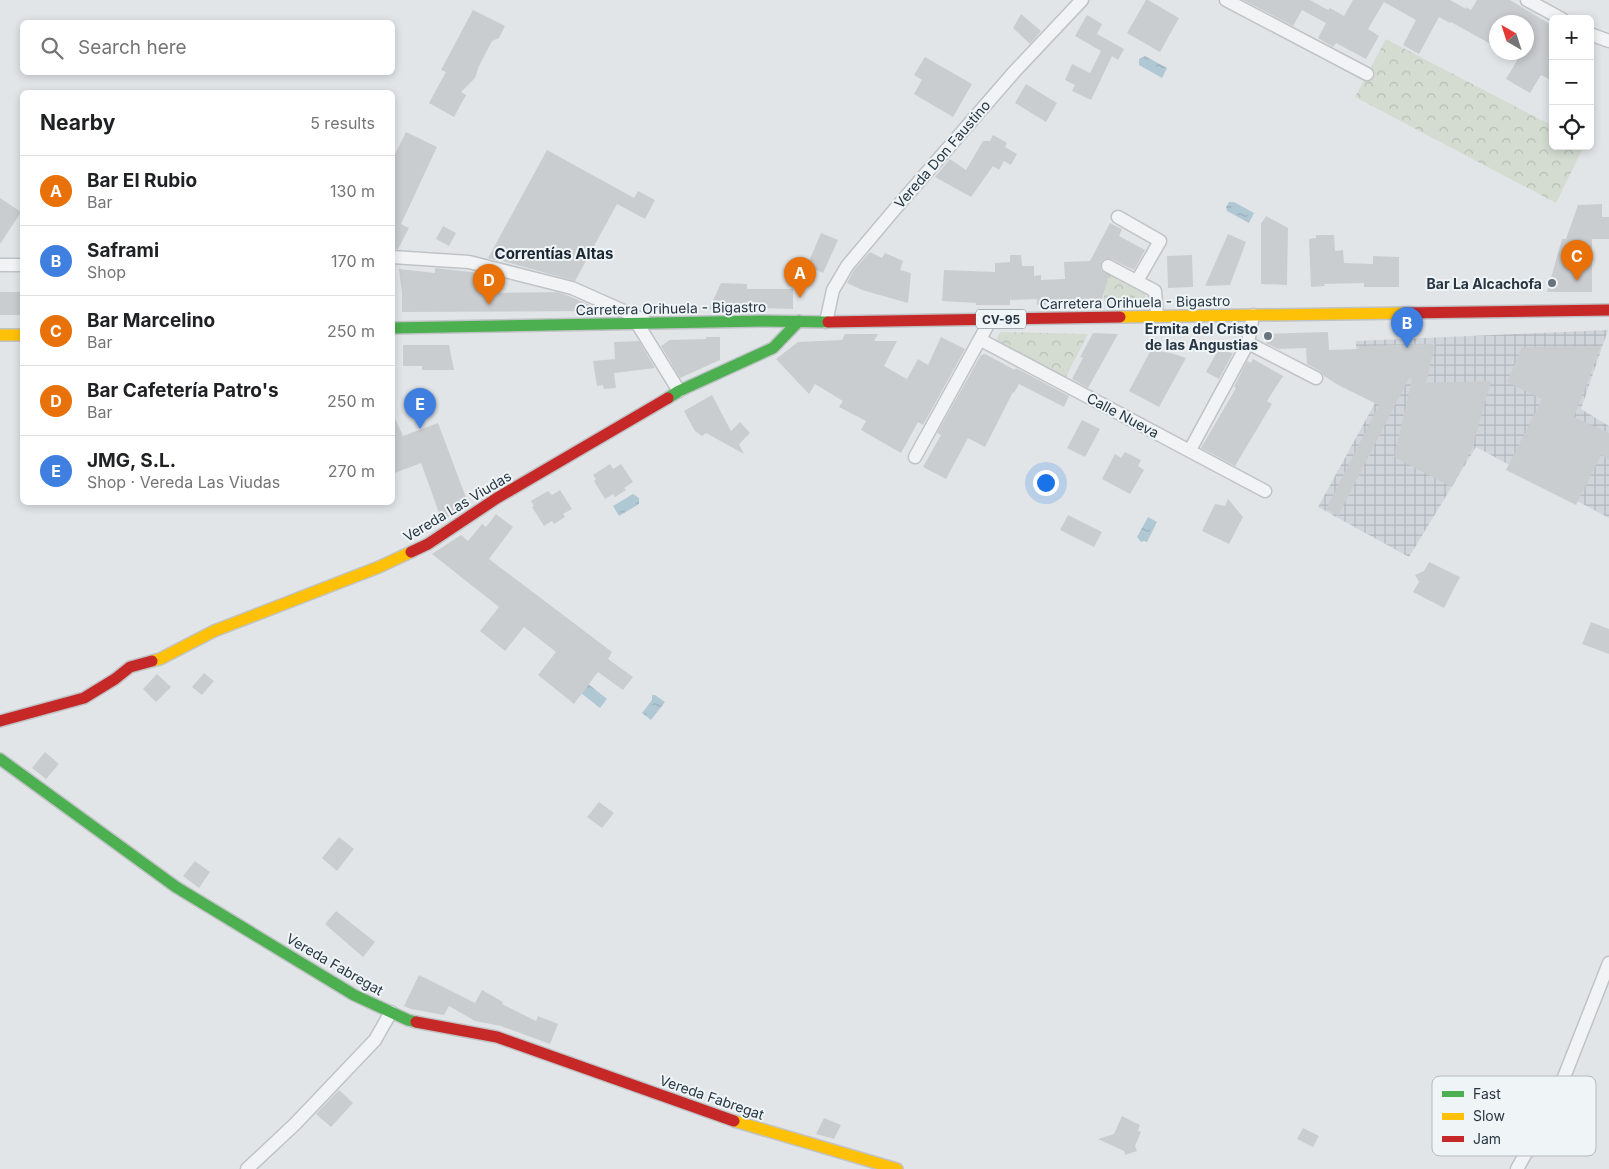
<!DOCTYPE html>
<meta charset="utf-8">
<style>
body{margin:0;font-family:Inter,sans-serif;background:#f2f2f2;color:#202124}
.controls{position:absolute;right:15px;top:15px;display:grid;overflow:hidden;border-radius:8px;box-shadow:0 2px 8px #0003}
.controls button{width:45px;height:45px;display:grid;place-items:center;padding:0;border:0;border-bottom:1px solid #e0e0e0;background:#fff;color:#202124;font:25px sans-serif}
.compass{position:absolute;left:1489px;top:15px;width:45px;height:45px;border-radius:50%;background:#fff;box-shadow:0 2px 8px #0003;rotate:321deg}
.you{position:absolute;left:1045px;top:482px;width:18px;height:18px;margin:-12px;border:4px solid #fff;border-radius:50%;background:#1a73e8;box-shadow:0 0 0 8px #1a73e833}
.badge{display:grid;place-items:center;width:32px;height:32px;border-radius:50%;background:#68737c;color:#fff;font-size:16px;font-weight:700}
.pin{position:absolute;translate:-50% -41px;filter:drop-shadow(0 1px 2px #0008)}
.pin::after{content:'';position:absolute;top:26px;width:18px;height:15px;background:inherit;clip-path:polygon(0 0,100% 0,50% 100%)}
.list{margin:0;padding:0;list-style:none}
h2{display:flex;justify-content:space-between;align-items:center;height:65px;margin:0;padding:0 20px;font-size:21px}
h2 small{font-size:16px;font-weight:400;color:#757577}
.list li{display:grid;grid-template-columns:32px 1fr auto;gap:15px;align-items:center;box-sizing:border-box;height:70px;padding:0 20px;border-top:1px solid #e0e0e0}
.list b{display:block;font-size:19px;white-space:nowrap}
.list p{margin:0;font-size:16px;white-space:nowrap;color:#757577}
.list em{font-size:16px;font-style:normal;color:#757577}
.icon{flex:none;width:28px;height:28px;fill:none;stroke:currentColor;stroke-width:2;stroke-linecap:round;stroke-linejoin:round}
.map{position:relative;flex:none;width:1609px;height:1169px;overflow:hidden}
.search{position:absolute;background:#fff;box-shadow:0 2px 8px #0003;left:20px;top:20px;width:375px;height:55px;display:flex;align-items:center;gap:12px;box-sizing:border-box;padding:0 18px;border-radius:8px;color:#757577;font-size:19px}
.panel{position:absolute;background:#fff;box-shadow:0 2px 8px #0003;left:20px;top:90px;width:375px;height:415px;border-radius:8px}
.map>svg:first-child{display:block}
.industrial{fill:url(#industrial-grid)}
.park{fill:url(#park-crowns)}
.water{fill:url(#water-ripples)}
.building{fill:#cacdd0}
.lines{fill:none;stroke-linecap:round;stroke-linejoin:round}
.street-casing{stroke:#c0c3c6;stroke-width:15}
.fast-casing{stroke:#c0c3c6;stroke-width:14}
.slow-casing{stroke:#c0c3c6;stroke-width:14}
.jam-casing{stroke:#c0c3c6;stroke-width:14}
.street{stroke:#f2f3f4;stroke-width:12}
.fast{stroke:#4caf50;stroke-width:11}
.slow{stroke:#ffc107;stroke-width:11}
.jam{stroke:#c62828;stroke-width:11}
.poi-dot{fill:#68737c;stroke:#eff4f7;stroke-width:2}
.labels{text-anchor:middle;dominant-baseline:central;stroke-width:4;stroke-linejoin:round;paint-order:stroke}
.shield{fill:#eff4f7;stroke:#636f78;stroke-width:1}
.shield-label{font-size:12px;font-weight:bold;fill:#273642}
.street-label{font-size:14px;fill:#273642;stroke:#eff4f7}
.poi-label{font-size:14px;font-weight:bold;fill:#273642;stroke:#eff4f7;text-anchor:end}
.neighbourhood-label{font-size:15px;font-weight:bold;fill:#1a2733;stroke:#eff4f7}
.key{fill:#eff4f7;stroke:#b3bbc1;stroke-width:1}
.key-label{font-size:14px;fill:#273642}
</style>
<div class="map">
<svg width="1609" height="1169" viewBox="0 0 1609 1169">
<defs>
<pattern id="industrial-grid" width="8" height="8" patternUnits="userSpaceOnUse" patternTransform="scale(1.25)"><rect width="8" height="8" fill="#cfd5db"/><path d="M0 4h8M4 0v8" fill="none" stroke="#b2b7bd"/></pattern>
<pattern id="park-crowns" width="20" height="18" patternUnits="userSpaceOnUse" patternTransform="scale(1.25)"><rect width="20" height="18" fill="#d4dcd2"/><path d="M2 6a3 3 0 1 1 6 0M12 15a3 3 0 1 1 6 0" fill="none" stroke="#b6bdb6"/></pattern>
<pattern id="water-ripples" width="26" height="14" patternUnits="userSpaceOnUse" patternTransform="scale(1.25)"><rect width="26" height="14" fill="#afc8d4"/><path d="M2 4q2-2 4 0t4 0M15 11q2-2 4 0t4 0" fill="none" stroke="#97acb7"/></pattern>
</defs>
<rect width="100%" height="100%" fill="#e2e5e8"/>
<!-- industrial -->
<polygon class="industrial" points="1608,330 1581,409 1609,426 1609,518 1476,447 1409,557 1318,507 1375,403 1356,393 1356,341"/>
<!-- park -->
<g class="park">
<polygon points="1386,39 1553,126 1553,146 1584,146 1556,203 1355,97"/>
<polygon points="1103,269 1145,289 1146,303 1104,302"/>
<polygon points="1000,332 1088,334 1066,377 995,343"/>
</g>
<!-- water -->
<g class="water">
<polygon points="1145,56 1167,68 1162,78 1139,65 1139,59"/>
<polygon points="1229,202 1234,202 1254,213 1249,223 1227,211 1226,207"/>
<polygon points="633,494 639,498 639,504 619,516 613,506"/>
<polygon points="1148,517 1157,522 1147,542 1144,541 1141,542 1137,537"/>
<polygon points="587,683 607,699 600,708 581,693"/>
<polygon points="652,695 655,695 665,702 651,720 642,713 652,700"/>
</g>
<!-- building -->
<g class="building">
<polygon points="1146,0 1148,0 1179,18 1160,52 1127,33"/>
<polygon points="1243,0 1310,0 1328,10 1330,8 1344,16 1353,0 1450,0 1466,9 1466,7 1471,10 1477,0 1510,0 1553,26 1553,81 1541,75 1530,93 1506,79 1522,52 1526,52 1526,22 1496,22 1496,47 1451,22 1450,23 1439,17 1419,54 1403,45 1416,20 1384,2 1368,29 1379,36 1366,59 1336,43 1333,47 1318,38 1326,23 1302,10 1293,26"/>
<polygon points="473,10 505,26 499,38 492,41 479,66 475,78 461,92 466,95 454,117 429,103 446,72 441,70"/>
<polygon points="1021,14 1041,31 1030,44 1013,28"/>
<polygon points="1087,15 1102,24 1097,34 1124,49 1118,60 1112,56 1091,100 1072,91 1075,85 1065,80 1072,64 1090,73 1101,51 1075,36"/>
<polygon points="925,57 972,84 953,117 914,94 922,80 914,75"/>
<polygon points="1026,84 1057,103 1046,122 1015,103"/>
<polygon points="406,132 437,147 401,224 409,228 398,249 392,249 392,160"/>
<polygon points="993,135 1007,143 1005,147 1017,154 1011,165 1004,161 999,170 993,166 971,197 935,177 950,159 966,170 983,141 990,141"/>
<polygon points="547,150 634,198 638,191 655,200 645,219 617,204 575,281 499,260 499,261 488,258"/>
<polygon points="0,198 21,212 0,244"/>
<polygon points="1602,204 1602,217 1609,217 1609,239 1592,239 1592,292 1547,292 1562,239 1566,239 1578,205"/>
<polygon points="1266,216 1288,228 1287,285 1261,284 1261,224"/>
<polygon points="1110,223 1122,229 1119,236 1145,250 1134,270 1111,259 1104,259 1101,262 1101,270 1109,276 1101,302 1037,305 1037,299 1010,300 1010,305 976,305 976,303 942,301 944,270 995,272 995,263 1010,262 1010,255 1021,255 1022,266 1034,266 1034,276 1041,275 1041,280 1065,279 1064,262 1090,261"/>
<polygon points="443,226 456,233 449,246 436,239"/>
<polygon points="821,233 838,240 823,273 807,266"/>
<polygon points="1228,234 1246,242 1230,285 1205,286"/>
<polygon points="1316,235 1334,235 1335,251 1343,250 1344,263 1373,264 1373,256 1399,257 1399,287 1364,287 1364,283 1324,284 1325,286 1311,287 1309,239 1316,238"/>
<polygon points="870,252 882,258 885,253 903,261 900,270 911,273 908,303 862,290 847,283 854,270"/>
<polygon points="1192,255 1193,287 1168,288 1167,256"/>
<polygon points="435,268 480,273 499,278 500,293 557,292 569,296 603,311 402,312 402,293 399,269 435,273"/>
<polygon points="721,283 747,284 747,289 793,289 793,309 734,307 734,309 709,309"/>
<rect x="0" y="292" width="22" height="23"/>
<polygon points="1328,332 1329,350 1359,349 1359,346 1435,344 1426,383 1491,381 1471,452 1470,452 1452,487 1394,457 1412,379 1409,378 1338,516 1326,509 1379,405 1338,385 1324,376 1320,371 1307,364 1306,348 1278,349 1266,343 1266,334"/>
<polygon points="1093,333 1118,334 1088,388 1072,379 1083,358 1080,357"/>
<polygon points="845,334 878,334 874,341 897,341 884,366 907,379 918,359 928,365 941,337 965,349 923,425 918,422 901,453 861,430 866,421 839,407 843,401 815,384 809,394 776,359 798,342 842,340"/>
<polygon points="706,337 720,337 720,360 680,378 661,346 670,340 706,339"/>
<polygon points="639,341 655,368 614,373 616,388 604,389 603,385 597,386 593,361 615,359 614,342"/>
<polygon points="403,345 449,345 454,370 422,370 422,366 403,366"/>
<polygon points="1601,346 1574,417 1609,433 1609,460 1601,455 1576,505 1506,470 1542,399 1507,382 1522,347"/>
<polygon points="1151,350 1171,353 1186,358 1159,407 1129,391"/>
<polygon points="1218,350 1233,353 1219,379 1206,372"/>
<polygon points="985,354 1015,370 1016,368 1069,396 1064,407 1019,384 1014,393 1013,392 985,447 968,438 946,479 923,467 941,435 937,433 981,355"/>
<polygon points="1253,359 1283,376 1267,401 1272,404 1235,466 1201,448 1236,388 1234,387 1247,361 1251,363"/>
<polygon points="712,395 731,431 740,422 750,433 739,444 744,454 706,433 702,436 695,431 684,411"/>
<polygon points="392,412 403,436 438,423 468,503 442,521 421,463 392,474"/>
<polygon points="1082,420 1100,429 1085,457 1067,448"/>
<polygon points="1125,452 1141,460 1138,466 1144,470 1130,494 1102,479 1115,454 1121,458"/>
<polygon points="610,464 613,469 621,464 633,482 624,488 626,490 615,497 613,494 605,499 594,481 596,479 593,475"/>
<polygon points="560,490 572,509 563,514 565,517 554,524 552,521 544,526 532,507 534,506 531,501 548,491 552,495"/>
<polygon points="1228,499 1243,517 1229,544 1202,531 1215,504 1225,506"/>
<polygon points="496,514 513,527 489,559 612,652 608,659 633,677 623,690 598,672 574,704 538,675 556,652 524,627 505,651 480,631 499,607 432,554 461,535 468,541 482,524 486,527"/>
<polygon points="1068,515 1102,532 1094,547 1060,530"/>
<polygon points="1429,562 1460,577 1444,608 1413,592 1419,582 1415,575 1424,571"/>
<polygon points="1591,622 1609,629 1609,654 1582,644"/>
<polygon points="204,673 214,681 202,695 192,687"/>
<polygon points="157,674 171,687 156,702 143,689"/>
<polygon points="45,752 59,764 46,779 32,768"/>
<polygon points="599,802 614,813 602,828 587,817"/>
<polygon points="339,837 354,849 337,871 322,858"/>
<polygon points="195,861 210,872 199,888 183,876"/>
<polygon points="336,911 375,942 363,957 325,924"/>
<polygon points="419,975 475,1003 482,990 503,1002 502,1004 536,1021 538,1016 558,1024 550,1044 501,1026 475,1021 449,1006 444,1015 411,1009 404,1006"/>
<polygon points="339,1090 353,1103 331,1127 316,1114"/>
<polygon points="1122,1116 1140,1125 1138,1131 1141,1132 1135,1146 1137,1151 1125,1155 1124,1151 1098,1139 1114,1134"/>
<polygon points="824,1118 841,1125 834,1139 816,1134"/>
<polygon points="1303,1128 1319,1136 1313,1147 1297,1139"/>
</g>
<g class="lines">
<defs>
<g id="street">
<polyline points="1226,0 1367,74"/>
<polyline points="1527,0 1562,19"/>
<polyline points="1590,34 1609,41"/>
<polyline points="1118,217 1160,241 1137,281"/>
<polyline points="392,257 469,262 572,288 644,320"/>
<polyline points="0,265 22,265"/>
<polyline points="1108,266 1155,291 1157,316"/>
<polyline points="826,322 833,290 847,266 895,209 1015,71 1082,0"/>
<polyline points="637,323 679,391"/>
<polyline points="981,340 1265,491"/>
<polyline points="1248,343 1316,378"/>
<polyline points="1190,450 1248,343 1253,315"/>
<polyline points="915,457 991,319"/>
<polyline points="247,1169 295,1124 375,1040 391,1012"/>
<polyline points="1517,1169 1553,1105 1609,963"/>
</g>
<g id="fast">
<polyline points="392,328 763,321 828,322"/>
<polyline points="668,398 679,391 773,348 799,321"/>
<polyline points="0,759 176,887 354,995 408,1020 416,1022"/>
</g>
<g id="slow">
<polyline points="1120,317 1405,313"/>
<polyline points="0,335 22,335"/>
<polyline points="152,661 160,659 214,631 379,567 411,552"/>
<polyline points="734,1121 897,1169"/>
</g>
<g id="jam">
<polyline points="1405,313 1609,310"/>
<polyline points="828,322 1120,317"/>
<polyline points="411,552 428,544 497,498 668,398"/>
<polyline points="0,721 84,698 115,679 130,667 152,661"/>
<polyline points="416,1022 497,1037 734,1121"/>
</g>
</defs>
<!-- street casing -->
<use href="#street" class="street-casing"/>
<!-- fast casing -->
<use href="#fast" class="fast-casing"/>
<!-- slow casing -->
<use href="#slow" class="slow-casing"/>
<!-- jam casing -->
<use href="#jam" class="jam-casing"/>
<!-- street -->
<use href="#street" class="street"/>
<!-- fast -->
<use href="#fast" class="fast"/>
<!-- slow -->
<use href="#slow" class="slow"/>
<!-- jam -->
<use href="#jam" class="jam"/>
</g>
<!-- markers -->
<g class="poi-dot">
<circle cx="1552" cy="283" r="5"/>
<circle cx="1268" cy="336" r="5"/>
</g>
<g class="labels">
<!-- shield labels -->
<rect class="shield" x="976" y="309.5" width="50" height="19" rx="4"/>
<g class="shield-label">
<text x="1001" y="319">CV-95</text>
</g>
<!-- street labels -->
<g class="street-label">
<text transform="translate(942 154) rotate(-49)">Vereda Don Faustino</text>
<text transform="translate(1135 302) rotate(-1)">Carretera Orihuela - Bigastro</text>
<text transform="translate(671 308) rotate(-1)">Carretera Orihuela - Bigastro</text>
<text transform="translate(1123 415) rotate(28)">Calle Nueva</text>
<text transform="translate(457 506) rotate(-31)">Vereda Las Viudas</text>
<text transform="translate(335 964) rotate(30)">Vereda Fabregat</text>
<text transform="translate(712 1097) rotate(19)">Vereda Fabregat</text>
</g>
<!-- poi labels -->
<g class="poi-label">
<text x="1542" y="283">Bar La Alcachofa</text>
<text x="1258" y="328">Ermita del Cristo<tspan x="1258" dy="16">de las Angustias</tspan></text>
</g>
<!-- neighbourhood labels -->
<g class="neighbourhood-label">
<text x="554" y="253">Correntías Altas</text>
</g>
</g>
<!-- legend -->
<rect x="1432" y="1076" width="164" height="80" rx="8" class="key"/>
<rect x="1442" y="1091" width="22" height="6" fill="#4caf50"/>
<rect x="1442" y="1113" width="22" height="7" fill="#ffc107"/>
<rect x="1442" y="1136" width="22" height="6" fill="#c62828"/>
<g class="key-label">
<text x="1473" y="1099">Fast</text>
<text x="1473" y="1121">Slow</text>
<text x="1473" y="1144">Jam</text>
</g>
</svg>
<div class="controls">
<button>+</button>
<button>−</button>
<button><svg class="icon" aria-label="locate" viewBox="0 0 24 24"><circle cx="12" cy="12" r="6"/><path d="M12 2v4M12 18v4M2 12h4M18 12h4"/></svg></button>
</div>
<svg class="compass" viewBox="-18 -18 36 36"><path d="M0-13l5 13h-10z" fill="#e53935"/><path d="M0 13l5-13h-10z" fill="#757577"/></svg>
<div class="you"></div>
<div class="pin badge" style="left:800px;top:298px;background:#e8710a">A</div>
<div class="pin badge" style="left:1407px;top:348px;background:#3f7fe0">B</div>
<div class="pin badge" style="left:1577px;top:281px;background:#e8710a">C</div>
<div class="pin badge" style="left:489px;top:305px;background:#e8710a">D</div>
<div class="pin badge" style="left:420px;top:429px;background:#3f7fe0">E</div>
<div class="search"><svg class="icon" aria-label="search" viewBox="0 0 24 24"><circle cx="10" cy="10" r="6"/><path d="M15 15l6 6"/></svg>Search here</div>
<section class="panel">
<h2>Nearby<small>5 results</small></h2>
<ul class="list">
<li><span class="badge" style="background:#e8710a">A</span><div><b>Bar El Rubio</b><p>Bar</p></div><em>130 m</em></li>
<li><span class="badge" style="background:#3f7fe0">B</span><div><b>Saframi</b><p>Shop</p></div><em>170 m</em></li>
<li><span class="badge" style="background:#e8710a">C</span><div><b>Bar Marcelino</b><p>Bar</p></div><em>250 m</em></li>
<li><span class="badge" style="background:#e8710a">D</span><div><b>Bar Cafetería Patro's</b><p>Bar</p></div><em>250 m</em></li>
<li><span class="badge" style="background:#3f7fe0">E</span><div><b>JMG, S.L.</b><p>Shop · Vereda Las Viudas</p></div><em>270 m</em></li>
</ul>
</section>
</div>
